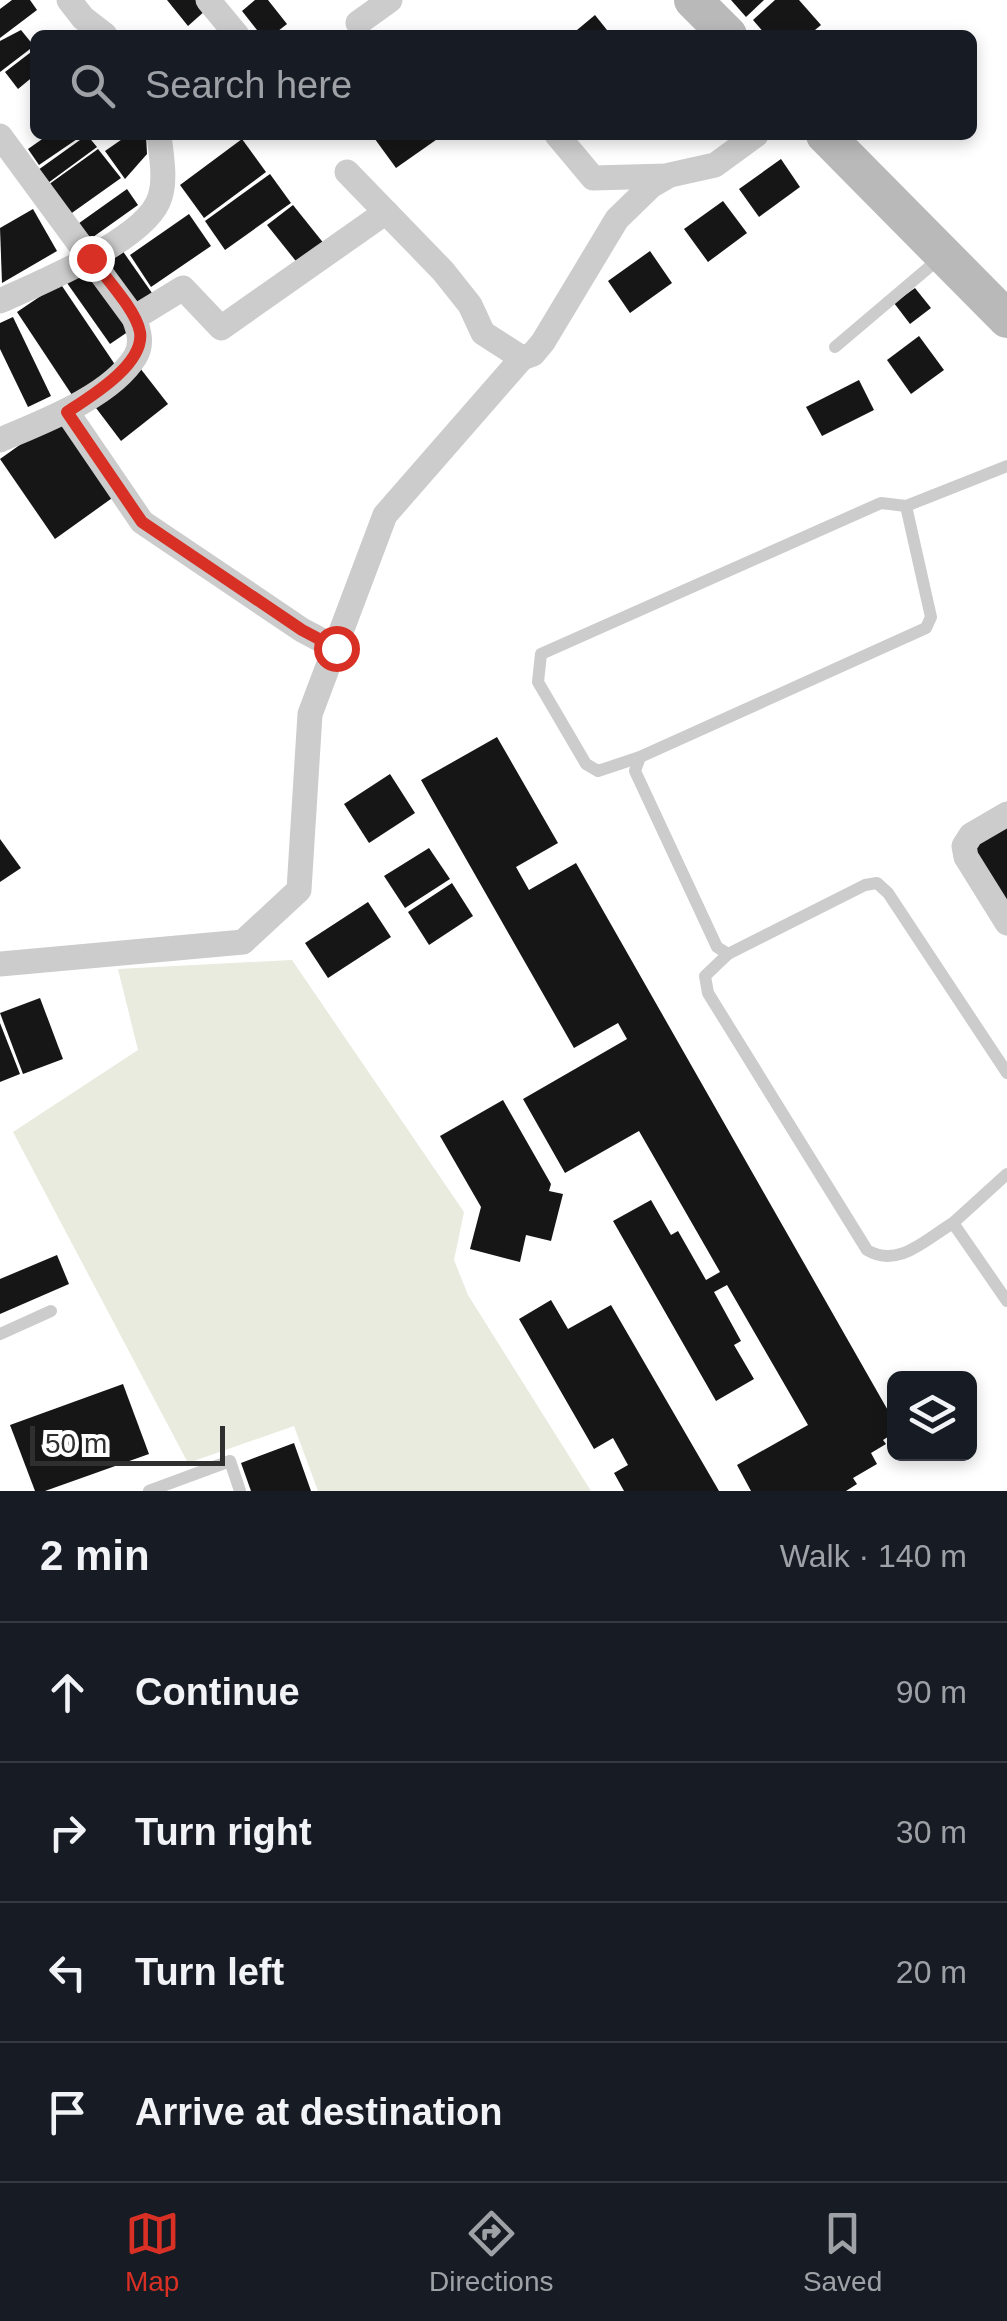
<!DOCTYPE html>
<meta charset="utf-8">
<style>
body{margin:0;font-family:Arial,sans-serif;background:#20242c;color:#f1f3f6}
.controls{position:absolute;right:30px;bottom:30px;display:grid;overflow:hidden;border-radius:15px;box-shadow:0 5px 15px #0003}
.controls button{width:90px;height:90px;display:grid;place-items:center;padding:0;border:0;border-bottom:2px solid #363941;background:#171b24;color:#f1f3f6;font:50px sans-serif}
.scale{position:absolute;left:30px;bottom:25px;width:195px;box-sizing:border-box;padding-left:10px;border:5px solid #2f2f2f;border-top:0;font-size:28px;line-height:35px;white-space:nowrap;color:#2f2f2f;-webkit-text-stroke:8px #fff;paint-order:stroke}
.stop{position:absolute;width:30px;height:30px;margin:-22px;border:8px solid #d93025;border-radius:50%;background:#fff}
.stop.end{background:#d93025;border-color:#fff;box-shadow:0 2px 10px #0008}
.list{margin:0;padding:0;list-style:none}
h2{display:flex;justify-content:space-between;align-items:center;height:130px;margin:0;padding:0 40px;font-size:42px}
h2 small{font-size:32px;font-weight:400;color:#9ea1a6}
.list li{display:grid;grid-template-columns:65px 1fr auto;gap:30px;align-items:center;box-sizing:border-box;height:140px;padding:0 40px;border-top:2px solid #363941}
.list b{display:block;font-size:38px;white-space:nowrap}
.list em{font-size:32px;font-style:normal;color:#9ea1a6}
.icon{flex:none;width:55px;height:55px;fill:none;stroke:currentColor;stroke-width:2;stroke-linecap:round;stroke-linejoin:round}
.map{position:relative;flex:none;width:1007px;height:1491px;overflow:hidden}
.search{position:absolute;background:#171b24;box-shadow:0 5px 15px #0003;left:30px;right:30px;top:30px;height:110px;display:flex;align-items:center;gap:25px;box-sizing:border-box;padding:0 35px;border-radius:15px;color:#9ea1a6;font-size:38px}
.sheet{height:690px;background:#171b24}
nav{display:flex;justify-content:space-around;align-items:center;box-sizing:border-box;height:140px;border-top:2px solid #363941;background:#171b24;font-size:28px;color:#9ea1a6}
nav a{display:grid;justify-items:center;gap:5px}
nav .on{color:#d93025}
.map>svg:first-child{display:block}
.green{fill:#e8ebde}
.building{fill:#161616}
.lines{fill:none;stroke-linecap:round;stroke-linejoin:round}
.service{stroke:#ccc;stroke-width:12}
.minor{stroke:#ccc;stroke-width:25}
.secondary{stroke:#b9b9b9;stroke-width:38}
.route{stroke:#d93025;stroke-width:12}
</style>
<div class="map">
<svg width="1007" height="1491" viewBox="0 0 1007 1491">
<rect width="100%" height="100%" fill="#fff"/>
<!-- green -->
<polygon class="green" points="292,960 464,1212 454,1260 468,1295 591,1491 318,1491 294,1426 188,1463 13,1132 138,1050 118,969"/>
<!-- building -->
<g class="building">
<polygon points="12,0 30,0 37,10 0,38 0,9"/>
<polygon points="167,0 197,0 206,10 188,26"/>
<polygon points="255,0 268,0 287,24 273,35 261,35 242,11"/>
<polygon points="731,0 764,0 746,17"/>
<polygon points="775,0 799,0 821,25 809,35 766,35 753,20"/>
<polygon points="595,15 607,30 601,35 571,35"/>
<polygon points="21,30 34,46 0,72 0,41"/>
<polygon points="35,49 35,75 18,89 5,72"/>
<polygon points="48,135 83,135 39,165 28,149"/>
<polygon points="87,135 97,147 48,183 38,170"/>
<polygon points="128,135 146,135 147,154 125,179 105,151"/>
<polygon points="372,135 443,135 396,168"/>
<polygon points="242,139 266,172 204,218 180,185"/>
<polygon points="98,149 121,178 69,215 48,185"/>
<polygon points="781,159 800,187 759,217 739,189"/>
<polygon points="270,174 291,203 225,250 205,221"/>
<polygon points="127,189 138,205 86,242 75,226"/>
<polygon points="723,201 747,233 708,262 684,229"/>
<polygon points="293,205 325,245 299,265 267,225"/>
<polygon points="33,209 57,251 2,283 0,228"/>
<polygon points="189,214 211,246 151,287 130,255"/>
<polygon points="122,250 152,293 134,307 103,263"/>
<polygon points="650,251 672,283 630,313 608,281"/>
<polygon points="91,266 135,327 110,344 67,283"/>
<polygon points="60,283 118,369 74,398 17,312"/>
<polygon points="915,288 931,308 910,324 894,303"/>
<polygon points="13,317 51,396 28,407 0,349 0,323"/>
<polygon points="919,336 944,370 911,394 887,360"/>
<polygon points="140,368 168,404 121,441 93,404"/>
<polygon points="859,380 874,410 822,436 806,407"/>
<polygon points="59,417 115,496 55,539 0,459"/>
<polygon points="497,737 558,843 516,867 529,890 576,863 894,1421 894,1426 888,1430 891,1435 883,1440 886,1444 871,1453 877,1464 853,1478 857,1484 846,1491 751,1491 737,1465 808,1425 727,1285 714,1292 741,1341 734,1345 754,1379 716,1401 613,1221 651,1200 671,1235 678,1231 706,1280 720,1272 639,1131 565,1173 523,1099 627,1039 618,1023 574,1048 421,780"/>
<polygon points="390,774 415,813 369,843 344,804"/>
<polygon points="1007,826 1007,901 972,845"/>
<polygon points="0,839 21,868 0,882"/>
<polygon points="429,848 450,879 405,908 384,876"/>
<polygon points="452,883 473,916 429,945 408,912"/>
<polygon points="368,902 391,937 328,978 305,943"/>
<polygon points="40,998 63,1059 23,1074 0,1013"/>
<polygon points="0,1023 20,1074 0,1082"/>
<polygon points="503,1100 551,1184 549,1191 563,1194 551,1241 526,1235 520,1262 470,1249 481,1207 440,1136"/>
<polygon points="57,1255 69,1284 0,1314 0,1279"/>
<polygon points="551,1300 568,1329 611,1305 719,1491 624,1491 614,1473 628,1465 613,1438 594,1449 519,1319"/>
<polygon points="123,1384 149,1454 45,1491 35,1491 10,1425"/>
<polygon points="294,1443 311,1491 251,1491 241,1463"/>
</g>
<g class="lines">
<!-- service -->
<g class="service">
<polyline points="835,347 940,258"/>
<polyline points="1007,466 906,506 931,617 926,628 640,757 635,771 717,947 728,954 865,885 877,883 888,893 1007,1073"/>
<polyline points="640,757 598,771 586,764 538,682 541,654 881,503 906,506"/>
<path d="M 728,954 L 705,976 L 708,993 L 867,1250 C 898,1269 926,1239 953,1223"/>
<polyline points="1007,1174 953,1223 1007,1301"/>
<polyline points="0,1334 51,1311"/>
<polyline points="149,1491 230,1461 240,1491"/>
</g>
<!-- minor -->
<g class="minor">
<polyline points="69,0 83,18 105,35"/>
<polyline points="208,0 237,35"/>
<polyline points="358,23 390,0"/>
<polyline points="557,135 593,178 667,176"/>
<path d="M 0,136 L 134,318 C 139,331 143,344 135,357 C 110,397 42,422 0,440"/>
<polyline points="347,172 443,271 470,305 483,333 522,358 533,354 543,342 617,219 651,186 670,175 715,165 756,135"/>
<path d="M 0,301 C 39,283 148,239 160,197 C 166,178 161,154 159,135"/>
<polyline points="134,318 183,288 221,328 386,212"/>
<polyline points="67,412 142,522 302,630 336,648"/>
<polyline points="1007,814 971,835 964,846 966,857 1007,923"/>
<polyline points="0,964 243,942 299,890 310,714 385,515 522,358"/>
</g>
<!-- secondary -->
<g class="secondary">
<polyline points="693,0 728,35"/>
<polyline points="825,135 1007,319"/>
</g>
</g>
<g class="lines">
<!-- route -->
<path class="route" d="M 91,258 C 105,277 136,310 140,332 C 145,364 90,397 67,412 L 142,522 L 302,630 L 336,648"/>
</g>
</svg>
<div class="controls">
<button><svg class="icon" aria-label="layers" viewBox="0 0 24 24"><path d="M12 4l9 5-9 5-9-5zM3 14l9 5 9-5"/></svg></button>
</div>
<div class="scale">50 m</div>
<div class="stop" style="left:336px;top:648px"></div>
<div class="stop end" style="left:91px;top:258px"></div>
<div class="search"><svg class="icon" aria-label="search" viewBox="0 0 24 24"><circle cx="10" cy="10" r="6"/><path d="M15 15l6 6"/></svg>Search here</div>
</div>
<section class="sheet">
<h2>2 min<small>Walk · 140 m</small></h2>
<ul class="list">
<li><svg class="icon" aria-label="ahead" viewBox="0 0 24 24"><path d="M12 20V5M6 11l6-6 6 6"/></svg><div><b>Continue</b></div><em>90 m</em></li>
<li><svg class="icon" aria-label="right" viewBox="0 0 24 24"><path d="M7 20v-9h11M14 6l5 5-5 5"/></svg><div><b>Turn right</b></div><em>30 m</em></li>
<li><svg class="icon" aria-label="left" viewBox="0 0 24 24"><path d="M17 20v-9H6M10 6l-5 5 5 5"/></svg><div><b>Turn left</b></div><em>20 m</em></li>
<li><svg class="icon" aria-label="arrive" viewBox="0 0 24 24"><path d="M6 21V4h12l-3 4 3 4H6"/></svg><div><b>Arrive at destination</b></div></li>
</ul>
</section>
<nav>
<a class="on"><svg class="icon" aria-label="map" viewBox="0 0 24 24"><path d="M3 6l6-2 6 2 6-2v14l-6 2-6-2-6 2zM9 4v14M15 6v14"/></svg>Map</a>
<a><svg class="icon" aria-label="directions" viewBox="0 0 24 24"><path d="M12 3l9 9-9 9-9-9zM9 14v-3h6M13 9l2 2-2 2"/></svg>Directions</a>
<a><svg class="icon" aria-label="saved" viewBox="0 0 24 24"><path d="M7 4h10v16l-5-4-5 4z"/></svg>Saved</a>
</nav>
